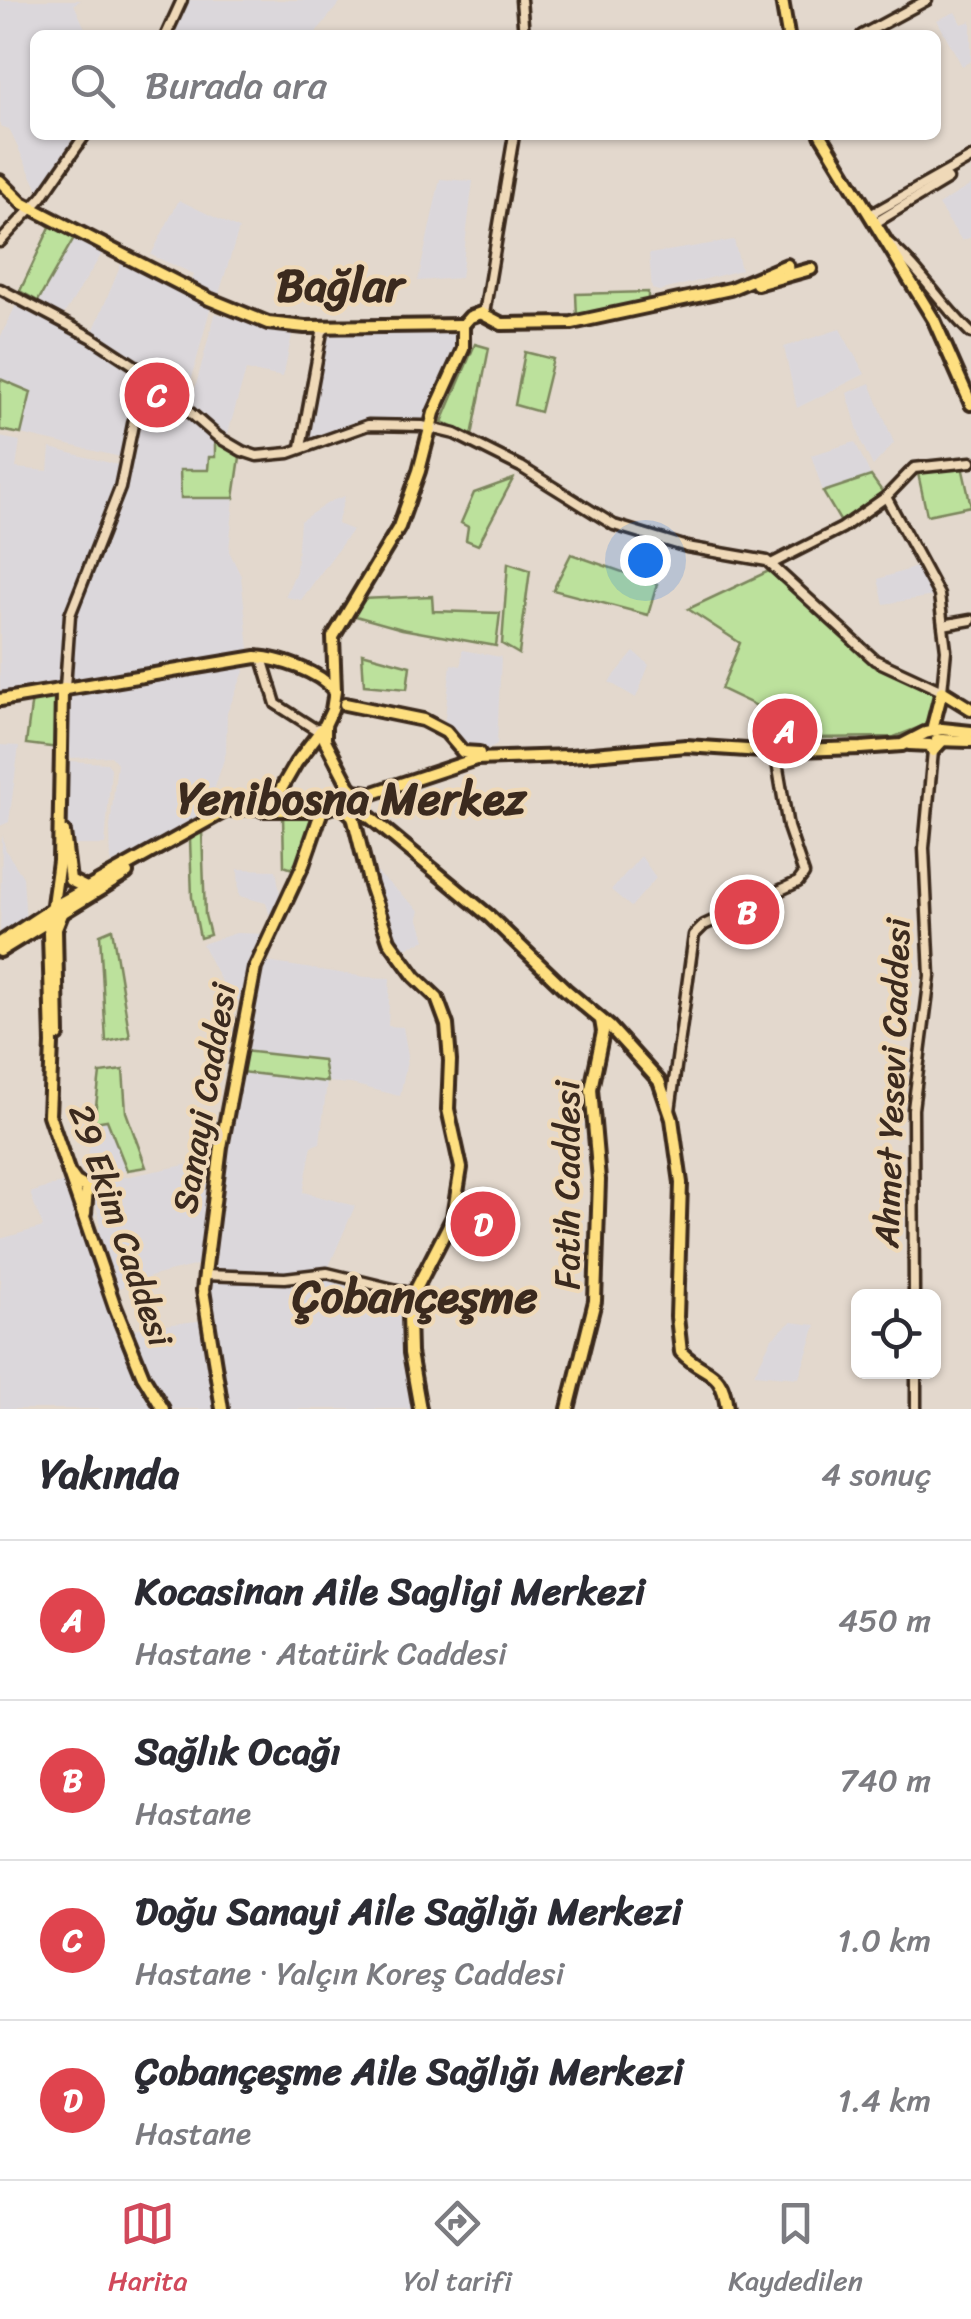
<!DOCTYPE html>
<html lang="tr">
<meta charset="utf-8">
<style>
body{margin:0;font-family:Sriracha,sans-serif;background:#f7f7f7;color:#2b2b33}
.controls{position:absolute;right:30px;bottom:30px;display:grid;overflow:hidden;border-radius:15px;box-shadow:0 2px 8px #0004}
.controls button{width:90px;height:90px;display:grid;place-items:center;padding:0;border:0;border-bottom:2px solid #e1e1e2;background:#fff;color:#2b2b33;font:50px sans-serif}
.you{position:absolute;left:645px;top:560px;width:35px;height:35px;margin:-25px;border:8px solid #fff;border-radius:50%;background:#1a73e8;box-shadow:0 0 0 15px #1a73e833}
.badge{display:grid;place-items:center;width:65px;height:65px;border-radius:50%;background:#d1495b;color:#fff;font-size:32px;font-weight:700}
.pin{position:absolute;translate:-50% -50%;border:5px solid #fff;box-shadow:0 2px 10px #0006}
.list{margin:0;padding:0;list-style:none}
h2{display:flex;justify-content:space-between;align-items:center;height:130px;margin:0;padding:0 40px;font-size:42px}
h2 small{font-size:32px;font-weight:400;color:#7c7c81}
.list li{display:grid;grid-template-columns:65px 1fr auto;gap:30px;align-items:center;box-sizing:border-box;height:160px;padding:0 40px;border-top:2px solid #e1e1e2}
.list b{display:block;font-size:38px;white-space:nowrap}
.list p{margin:0;font-size:32px;white-space:nowrap;color:#7c7c81}
.list em{font-size:32px;font-style:normal;color:#7c7c81}
.icon{flex:none;width:55px;height:55px;fill:none;stroke:currentColor;stroke-width:2;stroke-linecap:round;stroke-linejoin:round}
.map{position:relative;flex:none;width:971px;height:1409px;overflow:hidden}
.search{position:absolute;background:#fff;box-shadow:0 2px 8px #0004;left:30px;right:30px;top:30px;height:110px;display:flex;align-items:center;gap:25px;box-sizing:border-box;padding:0 35px;border-radius:15px;color:#7c7c81;font-size:38px}
.sheet{height:770px;background:#fff}
nav{display:flex;justify-content:space-around;align-items:center;box-sizing:border-box;height:140px;border-top:2px solid #e1e1e2;background:#fff;font-size:28px;color:#7c7c81}
nav a{display:grid;justify-items:center;gap:5px}
nav .on{color:#d1495b}
.map>svg:first-child{display:block}
.built{fill:#dbd7db}
.green{fill:#bce19c;stroke:#7c865d;stroke-width:2.5}
.lines{fill:none;stroke-linecap:round;stroke-linejoin:round}
.minor-casing{stroke:#3b2a1e;stroke-width:15}
.major-casing{stroke:#3b2a1e;stroke-width:18}
.minor{stroke:#efd9b8;stroke-width:8}
.major{stroke:#fedf80;stroke-width:10}
.labels{text-anchor:middle;dominant-baseline:central;stroke-width:8;stroke-linejoin:round;paint-order:stroke}
.street-label{font-size:35px;fill:#3b2a1e;stroke:#efd9b8}
.district-label{font-size:45px;font-weight:bold;fill:#3b2a1e;stroke:#efd9b8}
</style>
<div class="map">
<svg width="971" height="1409" viewBox="0 0 971 1409">
<rect width="100%" height="100%" fill="#e3d8cd"/>
<filter id="ink" filterUnits="userSpaceOnUse"><feTurbulence type="fractalNoise" baseFrequency=".01" numOctaves="2"/><feDisplacementMap in="SourceGraphic" scale="20" xChannelSelector="R" yChannelSelector="G"/><feConvolveMatrix kernelMatrix="1 2 1 2 8 2 1 2 1" color-interpolation-filters="sRGB"/></filter>
<g filter="url(#ink)">
<!-- built -->
<g class="built">
<polygon points="0,0 81,0 74,4 88,35 35,35 35,135 80,135 39,192 9,129 0,126"/>
<polygon points="189,0 342,0 314,35 173,35"/>
<polygon points="955,12 962,24 971,21 971,61 962,66 937,20"/>
<polygon points="440,179 473,181 461,278 418,281"/>
<polygon points="971,185 971,237 962,241 938,205"/>
<polygon points="179,200 239,229 218,297 192,283 194,274 151,255"/>
<polygon points="75,236 103,252 63,316 38,301"/>
<polygon points="734,240 741,270 659,291 652,289 649,254"/>
<polygon points="122,262 210,309 186,401 147,367 92,334"/>
<polygon points="17,303 88,340 142,378 125,458 21,434 31,392 0,379 0,338"/>
<polygon points="215,313 292,335 283,377 246,370 227,437 190,408"/>
<polygon points="840,329 865,374 797,408 784,347"/>
<polygon points="319,334 460,334 462,347 429,420 374,421 300,443"/>
<polygon points="149,383 215,441 215,457 208,470 181,497 234,498 229,551 241,576 249,649 245,656 69,683 72,610 122,492 132,458 142,393"/>
<polygon points="870,383 894,443 873,466 862,444 847,393"/>
<polygon points="0,437 20,441 16,468 48,471 50,448 122,466 66,615 62,685 0,697"/>
<polygon points="855,442 871,476 823,492 811,455"/>
<polygon points="345,496 337,524 352,530 301,600 285,597 296,571 300,521 331,501"/>
<polygon points="920,566 933,587 934,596 884,604 878,579"/>
<polygon points="462,650 501,657 497,744 488,749 476,750 444,726 451,664 461,666"/>
<polygon points="634,652 649,665 636,698 609,682"/>
<polygon points="248,662 227,713 226,753 205,818 111,871 110,827 117,763 111,756 71,758 69,753 71,690"/>
<polygon points="0,745 19,746 9,822 0,826"/>
<polygon points="69,761 107,763 111,768 105,845 68,845"/>
<polygon points="2,835 6,851 23,877 26,922 0,938"/>
<polygon points="641,856 656,878 631,907 611,890"/>
<polygon points="365,862 420,911 418,917 426,940 403,949 396,948"/>
<polygon points="238,869 276,870 281,899 271,920 266,903 239,896"/>
<polygon points="236,933 268,934 244,1004 227,993 202,944"/>
<polygon points="260,961 366,977 390,978 388,1026 403,1027 408,1056 400,1096 351,1084 327,1082 320,1143 312,1146 303,1192 355,1206 327,1271 254,1276 207,1271 223,1153 240,1072 326,1082 323,1060 243,1051"/>
<polygon points="107,1119 127,1170 83,1178 97,1218 93,1215 84,1218 83,1223 67,1177 71,1180 80,1177 81,1172 84,1177 94,1122"/>
<polygon points="216,1159 202,1264 156,1275 116,1289 97,1233 100,1225 94,1193 99,1182"/>
<polygon points="64,1182 139,1377 158,1409 0,1409 0,1239 43,1227 30,1193"/>
<polygon points="329,1277 409,1298 418,1409 227,1409 212,1327 208,1278 273,1280"/>
<polygon points="205,1320 220,1409 168,1409 154,1385 132,1329"/>
<polygon points="791,1322 816,1325 799,1378 754,1374 772,1338"/>
</g>
<!-- green -->
<g class="green">
<polygon points="32,213 75,236 38,301 20,291 50,227"/>
<polygon points="648,292 648,304 577,318 576,294"/>
<polygon points="475,344 489,348 472,436 442,422"/>
<polygon points="525,352 553,359 540,412 515,405"/>
<polygon points="0,379 31,392 21,434 0,430"/>
<polygon points="215,441 240,457 234,498 181,498 180,470 208,470 209,457 215,457"/>
<polygon points="962,466 971,506 927,515 917,469"/>
<polygon points="871,476 884,494 842,524 823,492"/>
<polygon points="513,479 478,545 466,540 468,527 461,523 474,493"/>
<polygon points="571,554 657,584 648,615 553,590"/>
<polygon points="508,563 530,570 519,654 502,644"/>
<polygon points="771,570 882,668 940,693 933,722 894,737 812,738 782,718 721,689 740,643 688,609"/>
<polygon points="432,596 433,611 500,613 496,646 402,629 352,615 361,599"/>
<polygon points="362,653 410,666 407,689 364,685"/>
<polygon points="58,692 59,748 26,744 32,698"/>
<polygon points="316,813 298,871 284,866 283,814"/>
<polygon points="202,831 205,915 210,935 200,938 192,897 190,840"/>
<polygon points="112,929 130,1037 106,1042 100,934"/>
<polygon points="243,1051 323,1060 327,1082 240,1072"/>
<polygon points="123,1070 126,1112 146,1167 127,1170 107,1120 94,1122 100,1073"/>
</g>
<g class="lines">
<defs>
<g id="minor">
<polyline points="521,0 524,35"/>
<polyline points="166,35 182,0"/>
<polyline points="862,35 927,0"/>
<polyline points="870,215 971,158"/>
<polyline points="875,223 948,179"/>
<polyline points="0,242 42,197 85,135"/>
<path d="M 890,244 C 921,270 941,305 971,333"/>
<polyline points="0,289 91,337 140,369 218,437 242,451 257,456 289,453 368,425 422,426 455,434 521,467 614,525 687,547 767,561 875,660 942,691 946,650 939,595 886,497"/>
<polyline points="484,314 514,135"/>
<polyline points="301,447 322,332 327,327"/>
<polyline points="771,564 842,528 886,497 914,468 971,462"/>
<polyline points="943,625 971,620"/>
<polyline points="262,658 276,704 315,729 322,727"/>
<polyline points="65,688 70,615 120,488 140,390 148,375"/>
<polyline points="670,1111 694,935 704,925 798,882 804,874 788,827 775,750"/>
<polyline points="204,1275 285,1278 327,1273 414,1294"/>
<polyline points="914,1296 913,1109 930,976 924,848 933,751"/>
<polyline points="916,1372 916,1409"/>
</g>
<g id="major">
<polyline points="782,0 788,35"/>
<polyline points="821,135 934,320 971,404"/>
<polyline points="0,181 22,203 209,299 268,323 305,327 463,325"/>
<polyline points="757,284 811,269"/>
<polyline points="65,688 62,693 59,861 49,933 52,1044 49,1115 115,1307 143,1376 163,1409"/>
<path d="M 0,700 L 256,657 C 281,659 318,671 334,690"/>
<polyline points="345,704 423,720 446,732 463,752 479,753"/>
<polyline points="325,726 325,740 349,786 354,791 368,793"/>
<polyline points="933,726 942,691 971,709"/>
<polyline points="937,740 971,741"/>
<polyline points="909,744 930,745 933,751 943,740"/>
<path d="M 343,805 L 360,809 L 489,916 L 567,991 L 610,1027 L 659,1081 L 672,1119 L 681,1183 L 677,1317 L 681,1352 C 705,1377 722,1366 727,1409"/>
<polyline points="343,807 353,816 370,885 389,941 415,977 437,998 447,1025 450,1061 448,1109 461,1168 453,1217 416,1289 409,1313 410,1353 420,1409"/>
<polyline points="262,810 322,810 476,759 570,756 686,746 762,751 861,748 902,745 925,733 942,729 971,732"/>
<polyline points="64,832 70,880 86,888"/>
<path d="M 0,943 L 64,901 L 225,811 C 240,806 260,811 273,803 L 296,763 L 325,725 L 332,710 L 335,691 L 333,637 L 399,527 L 419,471 L 434,413 L 463,349 L 463,325 L 470,317 L 481,313 L 502,324 L 572,323 L 730,289 L 787,265 L 788,274"/>
<polyline points="0,951 127,873"/>
<polyline points="58,1035 56,929 62,914"/>
<polyline points="71,1175 76,1182 87,1188 85,1213"/>
<polyline points="222,1409 203,1290 221,1147 255,968 303,865 322,810"/>
<polyline points="568,1409 595,1301 599,1180 591,1089 603,1032 601,1020"/>
</g>
</defs>
<!-- minor casing -->
<use href="#minor" class="minor-casing"/>
<!-- major casing -->
<use href="#major" class="major-casing"/>
<!-- minor -->
<use href="#minor" class="minor"/>
<!-- major -->
<use href="#major" class="major"/>
</g>
</g>
<g class="labels">
<!-- street labels -->
<g class="street-label">
<text transform="translate(892 1083) rotate(-88)">Ahmet Yesevi Caddesi</text>
<text transform="translate(204 1098) rotate(-80)">Sanayi Caddesi</text>
<text transform="translate(567 1185) rotate(-90)">Fatih Caddesi</text>
<text transform="translate(121 1225) rotate(71)">29 Ekim Caddesi</text>
</g>
<!-- district labels -->
<g class="district-label">
<text x="340" y="286">Bağlar</text>
<text x="352" y="799">Yenibosna Merkez</text>
<text x="415" y="1297">Çobançeşme</text>
</g>
</g>
</svg>
<div class="controls">
<button><svg class="icon" aria-label="locate" viewBox="0 0 24 24"><circle cx="12" cy="12" r="6"/><path d="M12 2v4M12 18v4M2 12h4M18 12h4"/></svg></button>
</div>
<div class="you"></div>
<div class="pin badge" style="left:785px;top:731px;background:#e0444e">A</div>
<div class="pin badge" style="left:747px;top:912px;background:#e0444e">B</div>
<div class="pin badge" style="left:157px;top:395px;background:#e0444e">C</div>
<div class="pin badge" style="left:483px;top:1224px;background:#e0444e">D</div>
<div class="search"><svg class="icon" aria-label="search" viewBox="0 0 24 24"><circle cx="10" cy="10" r="6"/><path d="M15 15l6 6"/></svg>Burada ara</div>
</div>
<section class="sheet">
<h2>Yakında<small>4 sonuç</small></h2>
<ul class="list">
<li><span class="badge" style="background:#e0444e">A</span><div><b>Kocasinan Aile Sagligi Merkezi</b><p>Hastane · Atatürk Caddesi</p></div><em>450 m</em></li>
<li><span class="badge" style="background:#e0444e">B</span><div><b>Sağlık Ocağı</b><p>Hastane</p></div><em>740 m</em></li>
<li><span class="badge" style="background:#e0444e">C</span><div><b>Doğu Sanayi Aile Sağlığı Merkezi</b><p>Hastane · Yalçın Koreş Caddesi</p></div><em>1.0 km</em></li>
<li><span class="badge" style="background:#e0444e">D</span><div><b>Çobançeşme Aile Sağlığı Merkezi</b><p>Hastane</p></div><em>1.4 km</em></li>
</ul>
</section>
<nav>
<a class="on"><svg class="icon" aria-label="map" viewBox="0 0 24 24"><path d="M3 6l6-2 6 2 6-2v14l-6 2-6-2-6 2zM9 4v14M15 6v14"/></svg>Harita</a>
<a><svg class="icon" aria-label="directions" viewBox="0 0 24 24"><path d="M12 3l9 9-9 9-9-9zM9 14v-3h6M13 9l2 2-2 2"/></svg>Yol tarifi</a>
<a><svg class="icon" aria-label="saved" viewBox="0 0 24 24"><path d="M7 4h10v16l-5-4-5 4z"/></svg>Kaydedilen</a>
</nav>
